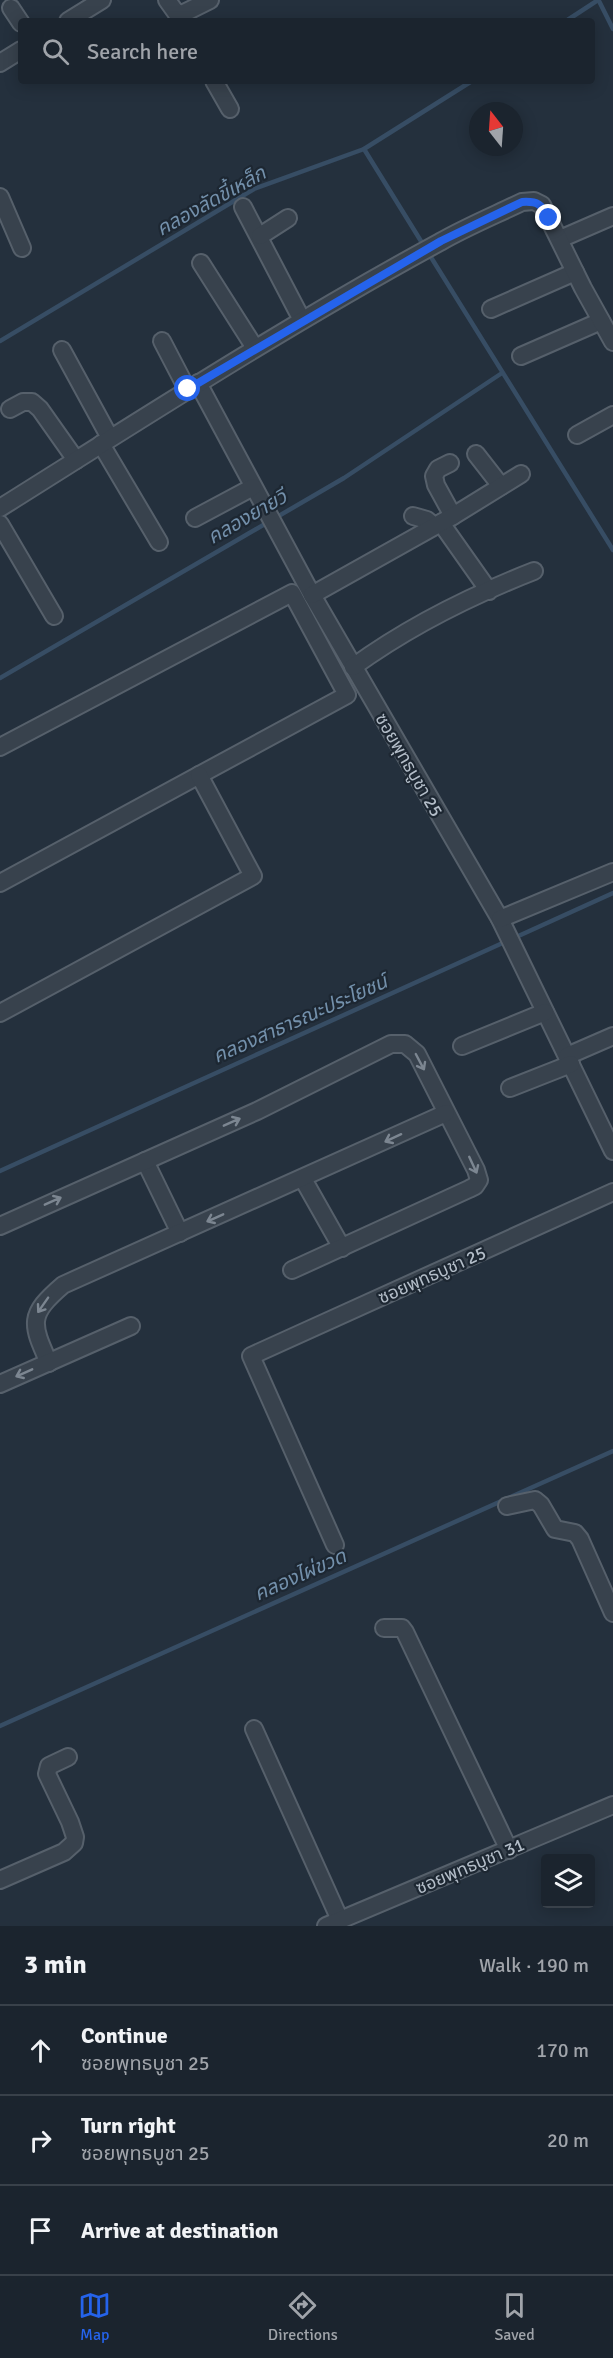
<!DOCTYPE html>
<meta charset="utf-8">
<style>
body{margin:0;font-family:Signika,"Noto Sans Thai",sans-serif;background:#28303a;color:#f1f3f6}
.controls{position:absolute;right:18px;bottom:18px;display:grid;overflow:hidden;border-radius:6px;box-shadow:0 3px 15px #0003}
.controls button{width:54px;height:54px;display:grid;place-items:center;padding:0;border:0;border-bottom:2px solid #39414a;background:#1b242e;color:#f1f3f6;font:30px sans-serif}
.compass{position:absolute;left:469px;top:102px;width:54px;height:54px;border-radius:50%;background:#1b242e;box-shadow:0 3px 15px #0003;rotate:343deg}
.stop{position:absolute;width:18px;height:18px;margin:-14px;border:4px solid #2563eb;border-radius:50%;background:#fff}
.stop.end{background:#2563eb;border-color:#fff;box-shadow:0 2px 6px #0008}
.list{margin:0;padding:0;list-style:none}
h2{display:flex;justify-content:space-between;align-items:center;height:78px;margin:0;padding:0 24px;font-size:26px}
h2 small{font-size:20px;font-weight:400;color:#a0a4aa}
.list li{display:grid;grid-template-columns:39px 1fr auto;gap:18px;align-items:center;box-sizing:border-box;height:90px;padding:0 24px;border-top:2px solid #39414a}
.list b{display:block;font-size:22px;white-space:nowrap}
.list p{margin:0;font-size:20px;white-space:nowrap;color:#a0a4aa}
.list em{font-size:20px;font-style:normal;color:#a0a4aa}
.icon{flex:none;width:33px;height:33px;fill:none;stroke:currentColor;stroke-width:2;stroke-linecap:round;stroke-linejoin:round}
.map{position:relative;flex:none;width:613px;height:1926px;overflow:hidden}
.search{position:absolute;background:#1b242e;box-shadow:0 3px 15px #0003;left:18px;right:18px;top:18px;height:66px;display:flex;align-items:center;gap:15px;box-sizing:border-box;padding:0 21px;border-radius:6px;color:#a0a4aa;font-size:22px}
.sheet{height:348px;background:#1b242e}
nav{display:flex;justify-content:space-around;align-items:center;box-sizing:border-box;height:84px;border-top:2px solid #39414a;background:#1b242e;font-size:16px;color:#a0a4aa}
nav a{display:grid;justify-items:center;gap:3px}
nav .on{color:#2563eb}
.map>svg:first-child{display:block}
.lines{fill:none;stroke-linecap:round;stroke-linejoin:round}
.stream{stroke:#374d64;stroke-width:4.5}
.minor-casing{stroke:#56606b;stroke-width:20}
.minor{stroke:#38424d;stroke-width:16}
.oneway{stroke:#7c8691}
.route{stroke:#2563eb;stroke-width:8}
.labels{text-anchor:middle;dominant-baseline:central;stroke-width:4.5;stroke-linejoin:round;paint-order:stroke}
.street-label{font-size:18px;fill:#b3bdc8;stroke:#1d2732}
.water-label{font-size:20px;font-style:italic;fill:#7390ab;stroke:#1d2732}
</style>
<div class="map">
<svg width="613" height="1926" viewBox="0 0 613 1926">
<rect width="100%" height="100%" fill="#24303d"/>
<g class="lines">
<!-- stream -->
<g class="stream">
<polyline points="599,1 613,29"/>
<polyline points="566,21 598,0"/>
<polyline points="364,149 424,246"/>
<polyline points="429,254 613,550"/>
<polyline points="0,341 254,189 364,149 472,81"/>
<polyline points="0,678 344,478 502,373"/>
<polyline points="514,938 613,893"/>
<polyline points="0,1171 507,941"/>
<polyline points="0,1726 613,1451"/>
</g>
<defs>
<g id="minor">
<polyline points="167,0 177,14 184,13 210,0"/>
<polyline points="11,8 21,23"/>
<polyline points="68,21 102,0"/>
<polyline points="0,63 21,50"/>
<polyline points="214,81 230,109"/>
<polyline points="0,197 22,248"/>
<polyline points="243,207 302,320"/>
<polyline points="260,236 288,218"/>
<polyline points="560,239 613,216"/>
<polyline points="201,263 255,348"/>
<polyline points="491,309 575,272"/>
<polyline points="162,341 187,389"/>
<polyline points="62,350 110,438"/>
<polyline points="521,356 601,321"/>
<polyline points="198,383 312,595 500,919 613,1151"/>
<polyline points="10,409 23,402 32,402 40,409 76,460"/>
<polyline points="577,435 613,415"/>
<polyline points="101,444 159,542"/>
<polyline points="476,454 501,486"/>
<polyline points="450,463 438,469 434,476 436,485 453,516"/>
<path d="M 0,508 C 145,417 289,324 440,242 C 466,227 495,215 522,202 L 534,201 L 542,205 L 583,288 L 613,342"/>
<polyline points="413,516 427,520 434,526"/>
<polyline points="195,518 253,487"/>
<polyline points="441,523 489,591"/>
<polyline points="0,524 54,616"/>
<polyline points="312,595 453,516 521,474"/>
<path d="M 353,667 C 408,627 470,596 534,571"/>
<polyline points="0,747 292,593 347,695 0,883"/>
<polyline points="500,919 613,872"/>
<polyline points="0,1013 253,876 199,775"/>
<polyline points="462,1046 545,1012"/>
<polyline points="567,1056 613,1036"/>
<polyline points="510,1088 571,1064"/>
<polyline points="145,1161 180,1233"/>
<polyline points="303,1179 342,1248"/>
<polyline points="0,1226 257,1111 391,1044 405,1044 417,1054 476,1170 479,1180 475,1186 469,1189 292,1270"/>
<path d="M 49,1363 C 31,1323 28,1315 63,1285 L 446,1113"/>
<polyline points="0,1384 131,1326"/>
<polyline points="507,1506 535,1500 541,1505 555,1529 575,1533 580,1539 613,1613"/>
<polyline points="335,1545 251,1356 613,1192"/>
<polyline points="384,1628 402,1628 405,1632 509,1850"/>
<polyline points="254,1729 340,1920"/>
<polyline points="0,1880 64,1852 74,1843 75,1837 70,1822 47,1774 49,1766 68,1757"/>
<polyline points="326,1926 613,1805"/>
</g>
</defs>
<!-- minor casing -->
<use href="#minor" class="minor-casing"/>
<!-- minor -->
<use href="#minor" class="minor"/>
</g>
<!-- one-way arrows -->
<defs><path id="oneway-shaft" d="M-6 0H5M1.5-3L5.5 0L1.5 3" fill="none" stroke-width="1.6" stroke-linecap="round" stroke-linejoin="round" transform="scale(1.5)"/></defs>
<g class="oneway">
<use href="#oneway-shaft" transform="translate(420 1062) rotate(62)"/>
<use href="#oneway-shaft" transform="translate(232 1122) rotate(-24)"/>
<use href="#oneway-shaft" transform="translate(393 1138) rotate(155)"/>
<use href="#oneway-shaft" transform="translate(473 1165) rotate(65)"/>
<use href="#oneway-shaft" transform="translate(53 1201) rotate(-24)"/>
<use href="#oneway-shaft" transform="translate(215 1218) rotate(156)"/>
<use href="#oneway-shaft" transform="translate(43 1305) rotate(125)"/>
<use href="#oneway-shaft" transform="translate(24 1373) rotate(156)"/>
</g>
<g class="lines">
<!-- route -->
<path class="route" d="M 188,389 L 441,241 L 522,202 C 538,201 541,204 549,218"/>
</g>
<g class="labels">
<!-- street labels -->
<g class="street-label">
<text transform="translate(409 765) rotate(60)">ซอยพุทธบูชา 25</text>
<text transform="translate(432 1275) rotate(-24)">ซอยพุทธบูชา 25</text>
<text transform="translate(470 1866) rotate(-23)">ซอยพุทธบูชา 31</text>
</g>
<!-- water labels -->
<g class="water-label">
<text transform="translate(211 201) rotate(-29)">คลองลัดขี้เหล็ก</text>
<text transform="translate(247 517) rotate(-30)">คลองยายวี</text>
<text transform="translate(300 1019) rotate(-24)">คลองสาธารณะประโยชน์</text>
<text transform="translate(300 1575) rotate(-24)">คลองไผ่ขวด</text>
</g>
</g>
</svg>
<div class="controls">
<button><svg class="icon" aria-label="layers" viewBox="0 0 24 24"><path d="M12 4l9 5-9 5-9-5zM3 14l9 5 9-5"/></svg></button>
</div>
<svg class="compass" viewBox="-18 -18 36 36"><path d="M0-13l5 13h-10z" fill="#e53935"/><path d="M0 13l5-13h-10z" fill="#a0a4aa"/></svg>
<div class="stop" style="left:188px;top:389px"></div>
<div class="stop end" style="left:549px;top:218px"></div>
<div class="search"><svg class="icon" aria-label="search" viewBox="0 0 24 24"><circle cx="10" cy="10" r="6"/><path d="M15 15l6 6"/></svg>Search here</div>
</div>
<section class="sheet">
<h2>3 min<small>Walk · 190 m</small></h2>
<ul class="list">
<li><svg class="icon" aria-label="ahead" viewBox="0 0 24 24"><path d="M12 20V5M6 11l6-6 6 6"/></svg><div><b>Continue</b><p>ซอยพุทธบูชา 25</p></div><em>170 m</em></li>
<li><svg class="icon" aria-label="right" viewBox="0 0 24 24"><path d="M7 20v-9h11M14 6l5 5-5 5"/></svg><div><b>Turn right</b><p>ซอยพุทธบูชา 25</p></div><em>20 m</em></li>
<li><svg class="icon" aria-label="arrive" viewBox="0 0 24 24"><path d="M6 21V4h12l-3 4 3 4H6"/></svg><div><b>Arrive at destination</b></div></li>
</ul>
</section>
<nav>
<a class="on"><svg class="icon" aria-label="map" viewBox="0 0 24 24"><path d="M3 6l6-2 6 2 6-2v14l-6 2-6-2-6 2zM9 4v14M15 6v14"/></svg>Map</a>
<a><svg class="icon" aria-label="directions" viewBox="0 0 24 24"><path d="M12 3l9 9-9 9-9-9zM9 14v-3h6M13 9l2 2-2 2"/></svg>Directions</a>
<a><svg class="icon" aria-label="saved" viewBox="0 0 24 24"><path d="M7 4h10v16l-5-4-5 4z"/></svg>Saved</a>
</nav>
